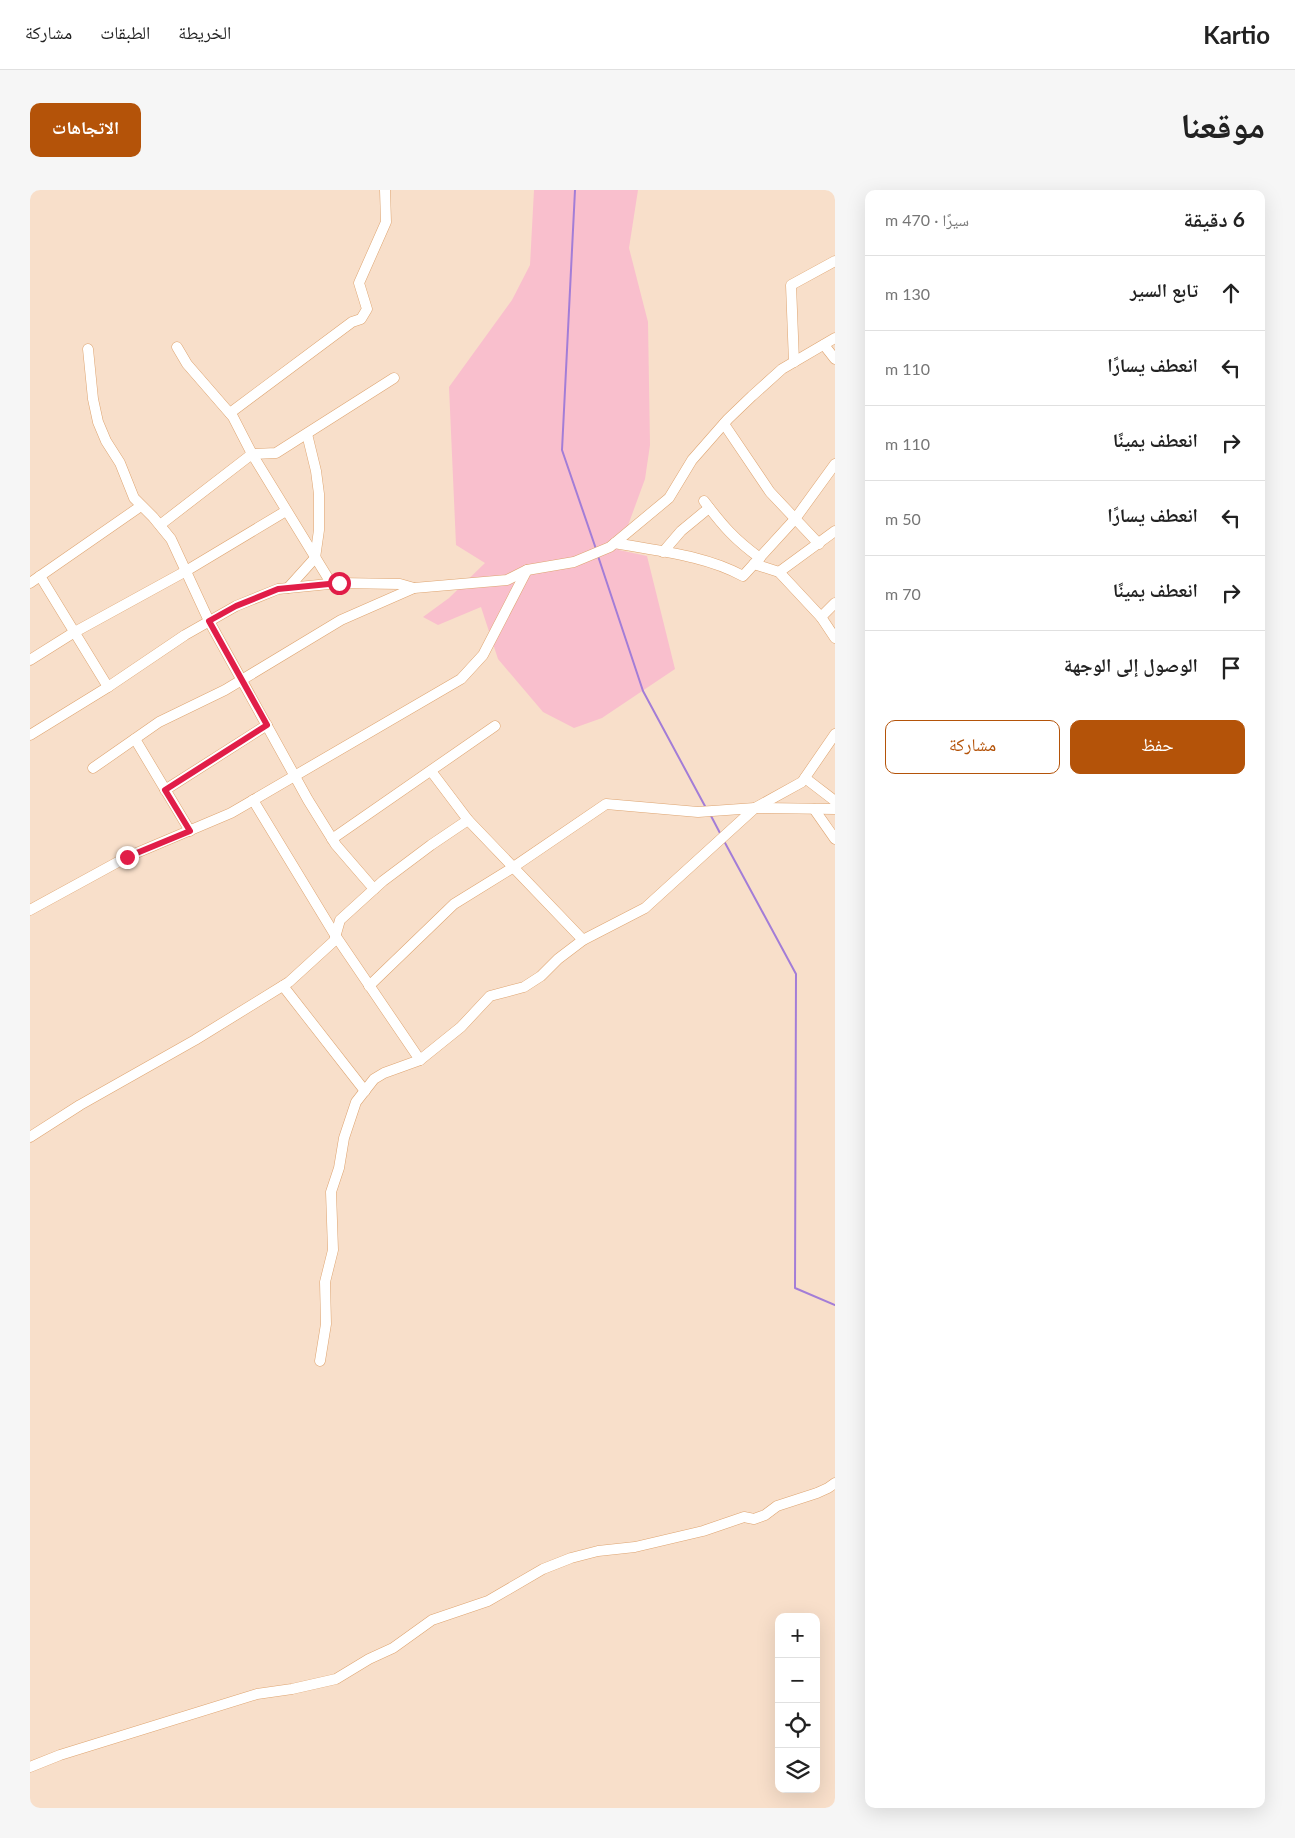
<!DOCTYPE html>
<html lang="ar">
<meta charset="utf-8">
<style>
body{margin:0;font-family:Lato,"Noto Naskh Arabic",sans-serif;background:#f6f6f6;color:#222;direction:rtl}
.controls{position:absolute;right:15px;bottom:15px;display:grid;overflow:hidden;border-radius:10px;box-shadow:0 5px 20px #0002}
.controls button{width:45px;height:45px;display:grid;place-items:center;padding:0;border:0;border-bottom:1px solid #e0e0e0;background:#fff;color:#222;font:25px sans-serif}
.stop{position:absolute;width:15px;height:15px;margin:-11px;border:4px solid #e11d48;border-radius:50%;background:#fff}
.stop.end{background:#e11d48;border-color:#fff;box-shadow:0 1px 5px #0008}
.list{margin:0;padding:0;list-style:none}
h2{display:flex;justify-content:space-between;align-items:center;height:65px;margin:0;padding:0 20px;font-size:21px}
h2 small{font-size:16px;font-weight:400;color:#767676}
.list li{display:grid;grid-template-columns:32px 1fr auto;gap:15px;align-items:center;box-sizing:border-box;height:75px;padding:0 20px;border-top:1px solid #e0e0e0}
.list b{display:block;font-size:19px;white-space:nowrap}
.list em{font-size:16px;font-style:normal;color:#767676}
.actions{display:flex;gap:10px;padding:15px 20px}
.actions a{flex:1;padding:11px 0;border:1px solid #b45309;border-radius:10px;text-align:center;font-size:18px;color:#b45309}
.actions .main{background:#b45309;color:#fff}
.icon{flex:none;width:28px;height:28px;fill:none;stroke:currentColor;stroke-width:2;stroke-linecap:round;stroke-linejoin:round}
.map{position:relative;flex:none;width:805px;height:1618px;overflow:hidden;direction:ltr;border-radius:10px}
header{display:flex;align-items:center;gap:30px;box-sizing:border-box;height:70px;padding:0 25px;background:#fff;border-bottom:1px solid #e0e0e0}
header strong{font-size:24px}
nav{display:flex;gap:28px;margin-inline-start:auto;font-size:18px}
.intro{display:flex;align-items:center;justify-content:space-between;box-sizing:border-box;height:120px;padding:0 30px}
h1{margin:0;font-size:35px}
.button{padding:12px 22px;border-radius:10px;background:#b45309;color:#fff;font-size:18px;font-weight:700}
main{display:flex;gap:30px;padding:0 30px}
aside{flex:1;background:#fff;border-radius:10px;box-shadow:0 5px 20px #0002}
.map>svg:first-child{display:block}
.green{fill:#f9bfcd}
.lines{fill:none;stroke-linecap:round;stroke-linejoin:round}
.stream{stroke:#a37dd7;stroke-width:2}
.minor-casing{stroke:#dea470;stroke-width:11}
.minor{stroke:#fff;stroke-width:10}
.route{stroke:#e11d48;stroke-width:6}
</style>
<header>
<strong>Kartio</strong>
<nav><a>الخريطة</a><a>الطبقات</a><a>مشاركة</a></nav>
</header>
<div class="intro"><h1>موقعنا</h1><a class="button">الاتجاهات</a></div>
<main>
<aside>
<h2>6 دقيقة<small>سيرًا · 470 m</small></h2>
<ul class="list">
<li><svg class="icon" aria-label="ahead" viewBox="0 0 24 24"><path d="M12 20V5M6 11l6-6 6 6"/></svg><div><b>تابع السير</b></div><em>130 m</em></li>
<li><svg class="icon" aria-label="left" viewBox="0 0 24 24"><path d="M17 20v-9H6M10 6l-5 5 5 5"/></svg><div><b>انعطف يسارًا</b></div><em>110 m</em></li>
<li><svg class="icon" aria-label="right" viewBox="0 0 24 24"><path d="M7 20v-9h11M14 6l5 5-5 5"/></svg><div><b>انعطف يمينًا</b></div><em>110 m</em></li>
<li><svg class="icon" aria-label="left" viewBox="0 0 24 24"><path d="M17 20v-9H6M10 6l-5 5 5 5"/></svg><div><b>انعطف يسارًا</b></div><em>50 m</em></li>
<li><svg class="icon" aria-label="right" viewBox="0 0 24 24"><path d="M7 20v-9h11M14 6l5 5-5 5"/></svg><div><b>انعطف يمينًا</b></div><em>70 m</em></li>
<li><svg class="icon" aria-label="arrive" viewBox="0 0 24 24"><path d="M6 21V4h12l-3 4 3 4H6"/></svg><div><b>الوصول إلى الوجهة</b></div></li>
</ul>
<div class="actions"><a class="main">حفظ</a><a>مشاركة</a></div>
</aside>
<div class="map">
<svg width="805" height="1618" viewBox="0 0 805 1618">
<rect width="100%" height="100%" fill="#f8dfca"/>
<!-- green -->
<polygon class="green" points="504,0 608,0 599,58 618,132 620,255 615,289 589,360 617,366 645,479 572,528 544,538 513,522 468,469 451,417 408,435 393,427 419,408 455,373 426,355 419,197 482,110 500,75"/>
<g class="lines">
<!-- stream -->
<g class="stream">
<polyline points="545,0 532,260 566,359"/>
<polyline points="568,366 613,501 676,618"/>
<polyline points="680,624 691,645"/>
<polyline points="694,651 766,784 765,1098 805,1115"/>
</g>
<defs>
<g id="minor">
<polyline points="794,155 805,169"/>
<polyline points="147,157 157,174 203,227 222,264 301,393"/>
<polyline points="58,159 63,209 68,232 76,251 90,273 104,308 123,327 141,349 179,431 278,610 306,655 344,699"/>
<polyline points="764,172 761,95 805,71"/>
<polyline points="200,223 322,132 331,129 337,119 329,93 356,32 355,0"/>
<polyline points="694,234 740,302 789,354"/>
<path d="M 674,311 C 693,336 704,349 730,368"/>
<polyline points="130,335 222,264 246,263 364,188"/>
<path d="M 585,353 C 627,361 675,365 713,386 L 765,329 L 805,274"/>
<polyline points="633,362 651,341 679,318"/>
<polyline points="724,374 749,382 791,427 805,448"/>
<polyline points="749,382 805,341"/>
<polyline points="10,386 78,497"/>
<polyline points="0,393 111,316"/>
<polyline points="258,398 285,368 289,340 289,304 286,281 277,244"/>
<polyline points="791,427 805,413"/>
<polyline points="0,470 43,443 156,381 256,321"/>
<polyline points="0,545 78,497 155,445 206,416 248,399 309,393 370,394 384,398"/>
<polyline points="105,549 160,641"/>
<polyline points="63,578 129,532 195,500 311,430 384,398 477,390 497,380 544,372 580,357 639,308 662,270 698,229 722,206 752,179 805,148"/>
<polyline points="401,581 438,630 553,750"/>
<polyline points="775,588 805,611"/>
<polyline points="135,600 237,535"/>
<polyline points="223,610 305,745 390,870"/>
<polyline points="784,619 805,649"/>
<polyline points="302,649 465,536"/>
<polyline points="0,720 97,667 201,623 431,489 453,465 497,380"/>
<polyline points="253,796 335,901"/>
<polyline points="339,796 424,714 479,680 576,614 668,622 725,618 805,619"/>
<polyline points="0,947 50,915 165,850 259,792 304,751 310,730 353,691 401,655 438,630"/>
<polyline points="290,1171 296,1134 295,1092 303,1060 301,1002 309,978 314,948 326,912 344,889 354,883 390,870 431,837 460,806 494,797 511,786 528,769 553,750 615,718 725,618 772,592 805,544"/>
<polyline points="0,1577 30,1565 227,1504 262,1499 306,1489 339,1469 363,1458 402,1430 458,1411 513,1379 541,1368 568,1361 605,1357 673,1341 714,1327 724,1329 735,1325 747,1316 787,1303 798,1298 805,1293"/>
</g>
</defs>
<!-- minor casing -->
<use href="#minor" class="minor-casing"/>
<!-- minor -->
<use href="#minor" class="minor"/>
</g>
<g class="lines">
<!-- route -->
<polyline class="route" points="97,667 160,641 135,600 237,535 179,431 206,416 248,399 309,393"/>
</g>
</svg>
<div class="controls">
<button>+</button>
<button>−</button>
<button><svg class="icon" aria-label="locate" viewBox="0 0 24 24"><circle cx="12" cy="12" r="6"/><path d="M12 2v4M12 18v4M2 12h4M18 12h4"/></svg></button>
<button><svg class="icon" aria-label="layers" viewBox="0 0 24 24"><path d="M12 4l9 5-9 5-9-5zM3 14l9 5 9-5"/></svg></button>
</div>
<div class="stop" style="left:309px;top:393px"></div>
<div class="stop end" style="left:97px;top:667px"></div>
</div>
</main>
